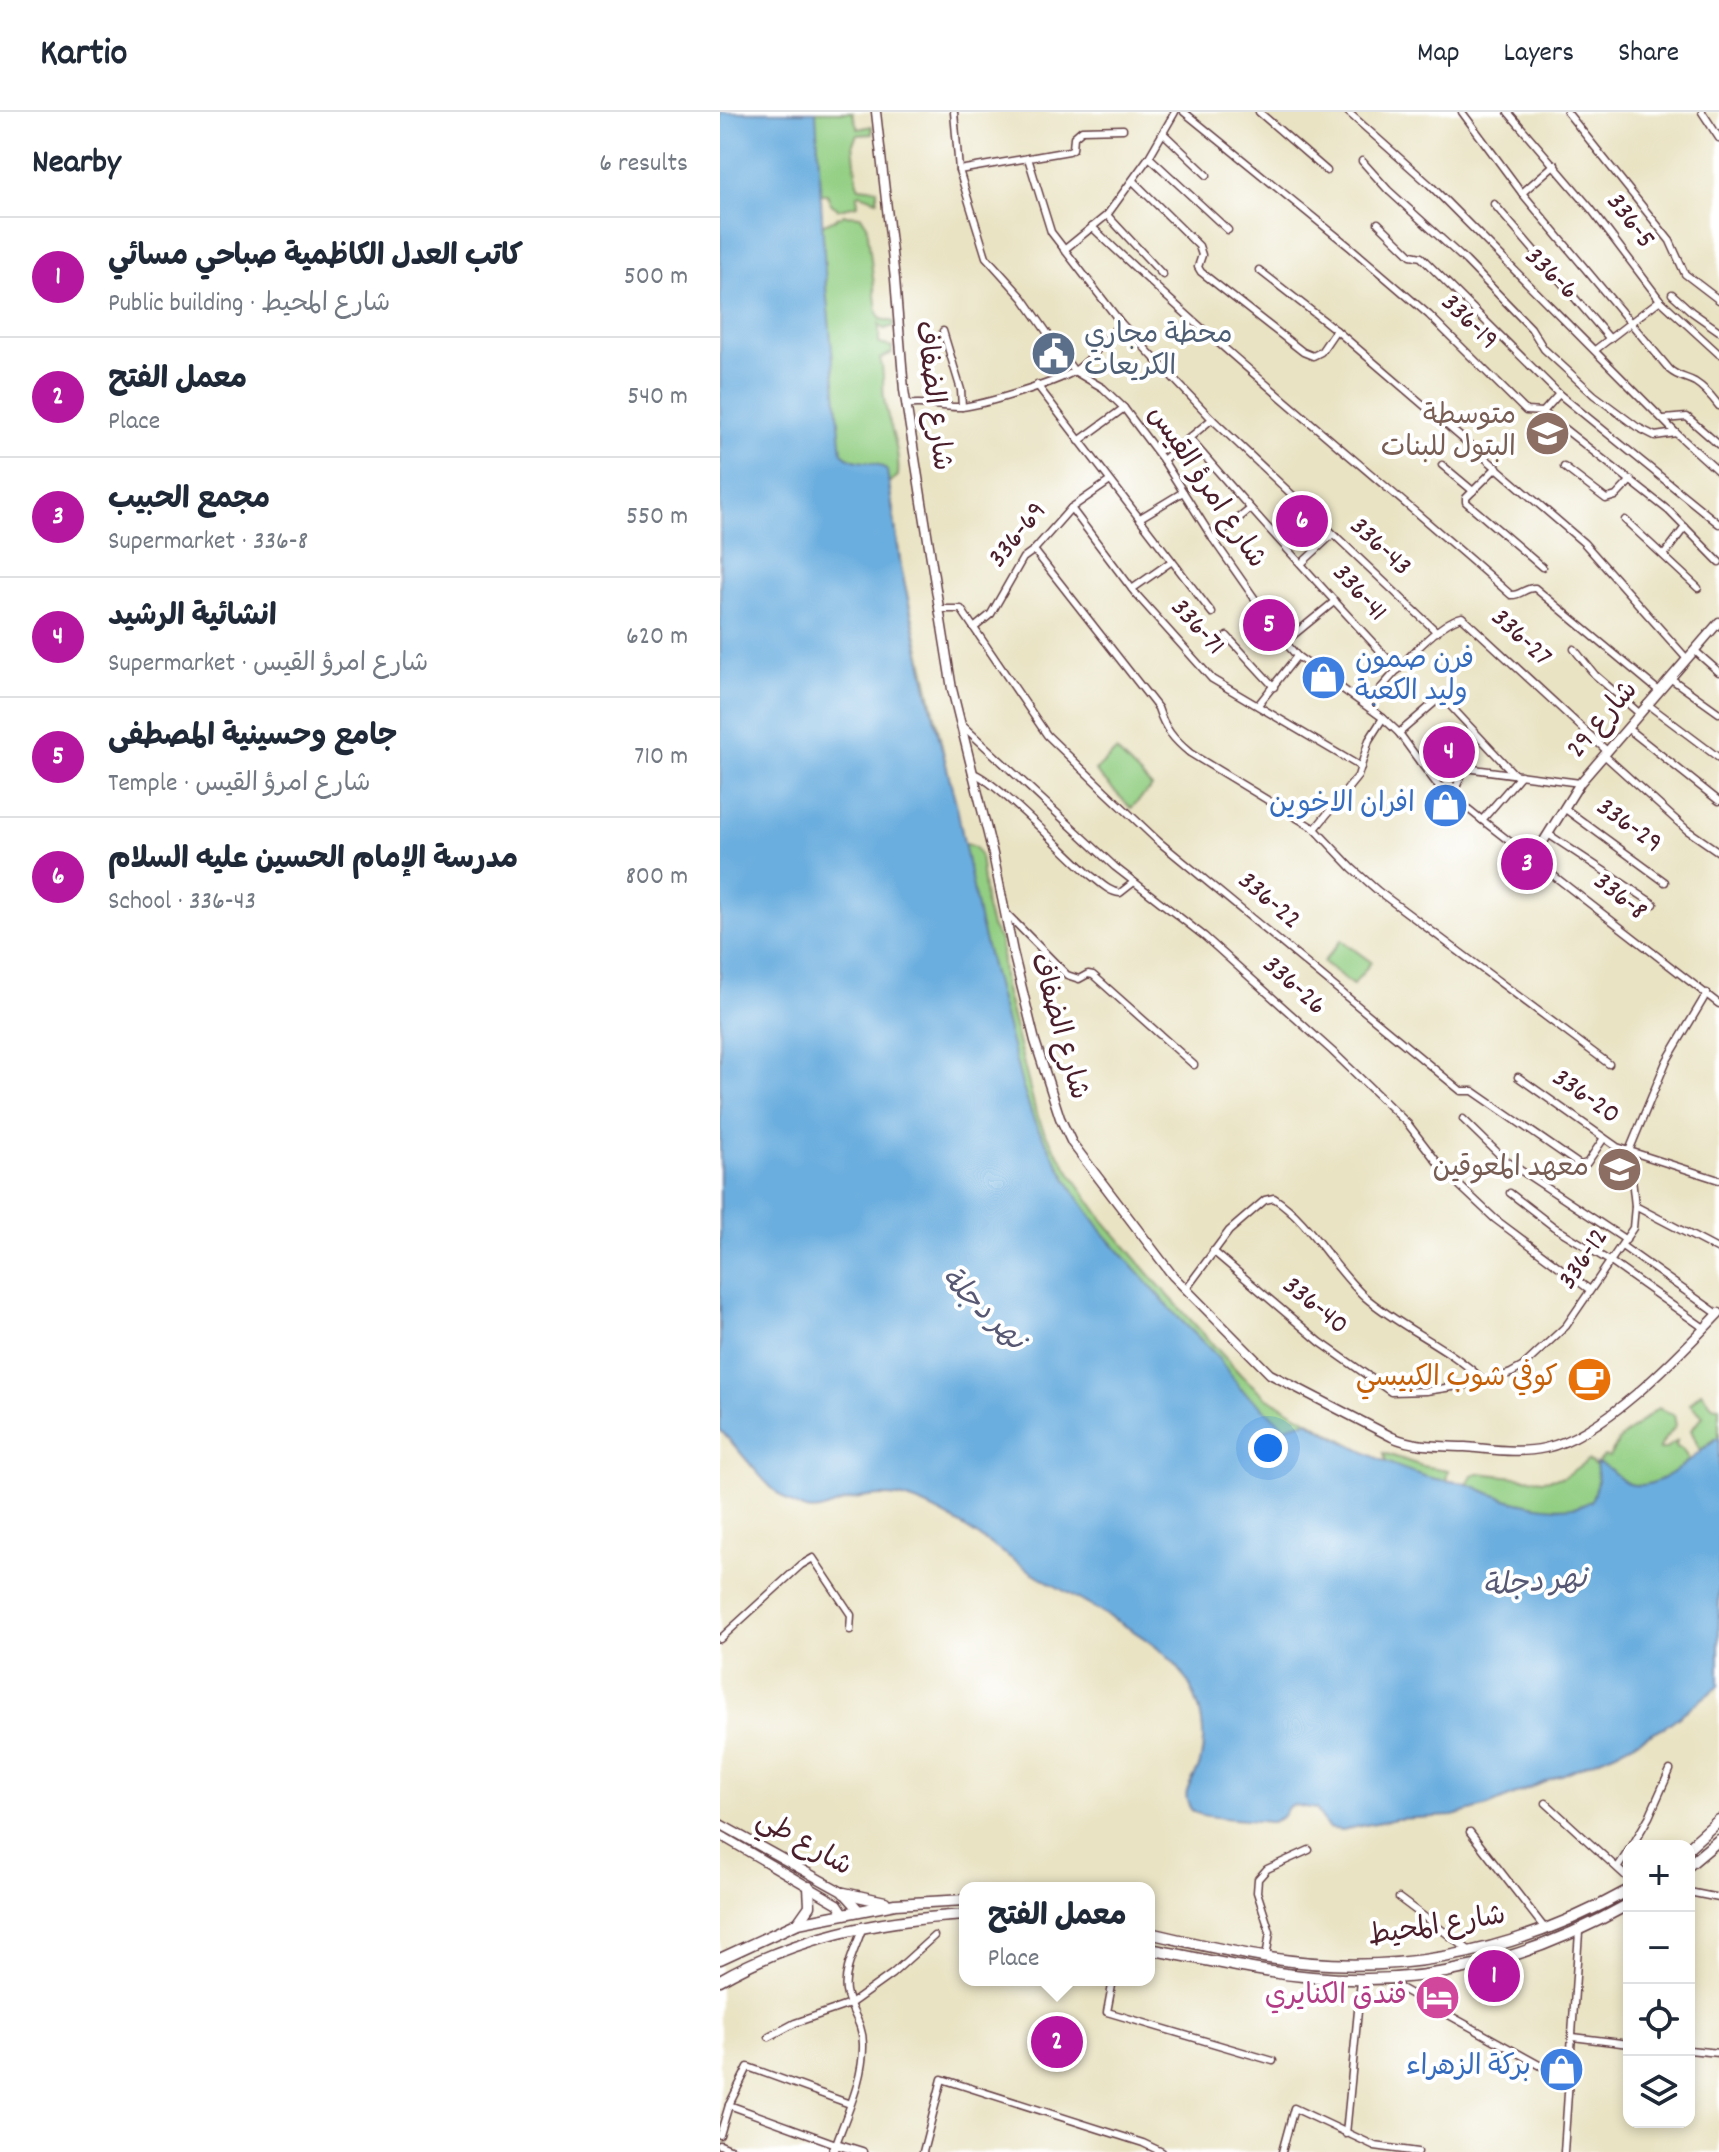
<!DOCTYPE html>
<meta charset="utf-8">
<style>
body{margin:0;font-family:Dekko,"Playpen Sans Arabic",sans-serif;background:#f2f2f3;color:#1f2937}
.controls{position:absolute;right:24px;bottom:24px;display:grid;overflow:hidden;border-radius:16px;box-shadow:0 4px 12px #0003}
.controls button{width:72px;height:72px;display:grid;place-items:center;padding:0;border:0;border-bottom:2px solid #e0e1e3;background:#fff;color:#1f2937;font:40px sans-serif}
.you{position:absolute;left:548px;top:1336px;width:28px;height:28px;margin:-20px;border:6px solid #fff;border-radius:50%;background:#1a73e8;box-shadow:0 0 0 12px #1a73e833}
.badge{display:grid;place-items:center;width:52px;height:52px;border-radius:50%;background:#b5179e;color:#fff;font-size:26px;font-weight:700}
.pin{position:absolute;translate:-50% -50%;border:4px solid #fff;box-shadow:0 2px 8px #0006}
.popup{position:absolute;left:239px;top:1770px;width:196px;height:104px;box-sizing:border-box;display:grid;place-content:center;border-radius:16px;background:#fff;filter:drop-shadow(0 2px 6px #0005);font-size:26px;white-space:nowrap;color:#747a83}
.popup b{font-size:30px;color:#1f2937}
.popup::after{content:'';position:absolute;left:50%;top:100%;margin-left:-16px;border:16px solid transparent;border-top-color:#fff}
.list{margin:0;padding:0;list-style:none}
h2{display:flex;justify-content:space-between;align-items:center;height:104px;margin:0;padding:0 32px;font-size:34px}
h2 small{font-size:26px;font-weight:400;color:#747a83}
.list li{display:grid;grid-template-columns:52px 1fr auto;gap:24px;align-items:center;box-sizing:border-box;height:120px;padding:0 32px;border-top:2px solid #e0e1e3}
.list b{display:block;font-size:30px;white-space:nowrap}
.list p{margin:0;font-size:26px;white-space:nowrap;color:#747a83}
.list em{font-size:26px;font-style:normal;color:#747a83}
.icon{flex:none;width:44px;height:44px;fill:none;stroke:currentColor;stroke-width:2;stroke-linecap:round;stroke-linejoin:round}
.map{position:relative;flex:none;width:999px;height:2040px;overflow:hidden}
header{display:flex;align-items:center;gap:48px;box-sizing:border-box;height:112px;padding:0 40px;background:#fff;border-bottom:2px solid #e0e1e3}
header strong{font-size:38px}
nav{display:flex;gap:44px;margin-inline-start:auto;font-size:28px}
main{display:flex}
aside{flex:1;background:#fff}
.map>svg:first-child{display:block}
.green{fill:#93cf83;stroke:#6e7757;stroke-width:2}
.water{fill:#6aaedf;stroke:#5a6685;stroke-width:2}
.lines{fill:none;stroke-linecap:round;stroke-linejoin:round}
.minor-casing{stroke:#623c42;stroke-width:9}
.tertiary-casing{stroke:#623c42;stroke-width:11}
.primary-casing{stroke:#623c42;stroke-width:13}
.minor{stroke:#fff;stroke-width:6}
.tertiary{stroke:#fff;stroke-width:8}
.primary{stroke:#fff;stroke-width:10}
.labels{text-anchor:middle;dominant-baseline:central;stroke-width:8;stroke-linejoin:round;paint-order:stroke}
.street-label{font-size:28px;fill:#4a1f2b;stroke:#fff}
.service-label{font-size:28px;fill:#4e5e75;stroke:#fff;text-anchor:start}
.education-label{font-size:28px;fill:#785e54;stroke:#fff;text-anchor:end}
.shop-label{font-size:28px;fill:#366cbe;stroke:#fff;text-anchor:end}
.food-label{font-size:28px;fill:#c56008;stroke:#fff;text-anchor:end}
.hotel-label{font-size:28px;fill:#b23c85;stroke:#fff;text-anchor:end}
.water-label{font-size:30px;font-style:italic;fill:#575873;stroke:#fff}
</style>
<header>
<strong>Kartio</strong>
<nav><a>Map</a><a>Layers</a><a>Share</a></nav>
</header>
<main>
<aside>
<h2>Nearby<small>6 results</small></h2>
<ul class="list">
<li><span class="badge">1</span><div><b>كاتب العدل الكاظمية صباحي مسائي</b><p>Public building · شارع المحيط</p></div><em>500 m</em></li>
<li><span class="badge">2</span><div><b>معمل الفتح</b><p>Place</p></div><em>540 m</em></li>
<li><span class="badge">3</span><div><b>مجمع الحبيب</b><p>Supermarket · 336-8</p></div><em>550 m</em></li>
<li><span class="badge">4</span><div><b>انشائية الرشيد</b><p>Supermarket · شارع امرؤ القيس</p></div><em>620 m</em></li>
<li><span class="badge">5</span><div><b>جامع وحسينية المصطفى</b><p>Temple · شارع امرؤ القيس</p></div><em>710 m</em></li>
<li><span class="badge">6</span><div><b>مدرسة الإمام الحسين عليه السلام</b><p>School · 336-43</p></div><em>800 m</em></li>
</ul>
</aside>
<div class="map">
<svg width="999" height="2040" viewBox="0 0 999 2040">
<rect width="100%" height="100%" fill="#fff"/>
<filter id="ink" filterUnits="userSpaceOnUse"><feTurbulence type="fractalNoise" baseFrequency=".0125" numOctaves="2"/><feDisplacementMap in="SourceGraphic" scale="16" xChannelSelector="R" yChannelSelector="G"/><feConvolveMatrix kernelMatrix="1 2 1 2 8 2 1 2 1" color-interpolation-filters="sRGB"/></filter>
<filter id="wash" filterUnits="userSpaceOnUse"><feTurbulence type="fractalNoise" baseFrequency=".006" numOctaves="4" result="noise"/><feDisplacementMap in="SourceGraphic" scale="32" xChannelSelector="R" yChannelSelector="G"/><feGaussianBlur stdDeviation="1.8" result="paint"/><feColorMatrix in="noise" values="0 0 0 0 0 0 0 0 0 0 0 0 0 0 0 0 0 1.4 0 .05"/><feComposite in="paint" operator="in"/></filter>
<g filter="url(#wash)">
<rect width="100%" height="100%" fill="#e9e3c3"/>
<!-- green -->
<g class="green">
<path d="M 79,0 L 132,0 L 138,17 L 152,14 L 152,22 L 137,23 L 133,31 L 137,71 L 139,75 L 157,77 L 157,88 L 140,82 L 137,84 L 138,93 L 119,97 L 111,92 L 107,82 L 100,82 L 102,113 L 124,103 L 141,104 L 147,113 L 157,200 L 161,207 L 174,210 L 174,214 L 164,217 L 159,212 L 159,232 L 172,235 L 172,241 L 160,247 C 165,261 162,273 164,286 C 168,314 181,336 178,364 L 169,371 L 181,455 L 244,731 L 255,735 L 260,743 L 266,796 L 271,814 L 280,828 L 284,874 L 316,1001 L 325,1021 L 358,1072 L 384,1109 L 436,1170 L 521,1263 L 546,1285 L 659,1348 L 666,1350 L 664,1341 L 702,1354 L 728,1358 L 723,1386 L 571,1315 L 562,1319 L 472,1233 L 318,1041 L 119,358 L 99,75 Z"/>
<polygon points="396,639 432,675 411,696 375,659"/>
<polygon points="621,828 651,850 633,873 603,850"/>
<path d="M 981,1280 C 987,1285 988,1291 994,1295 L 999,1294 L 999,1327 L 994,1327 L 980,1339 L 971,1318 L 983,1304 L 970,1292 Z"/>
<polygon points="938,1296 954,1303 956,1314 946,1325 939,1337 945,1337 957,1329 956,1335 962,1337 969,1348 960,1355 959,1363 870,1403 755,1384 747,1373 752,1363 758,1361 823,1368 844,1365 868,1348 875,1353 884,1344 889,1345 900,1327"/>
</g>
<!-- water -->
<path class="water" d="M 0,0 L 96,0 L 106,176 L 122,341 C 135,354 157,346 167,359 L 181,455 L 208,582 L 237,695 L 260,811 L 302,973 L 314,1009 L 354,1080 L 385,1123 L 456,1203 L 495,1242 L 521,1277 L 565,1315 L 587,1309 C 624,1331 662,1351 704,1364 C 721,1370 742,1368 758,1376 C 784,1389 844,1405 871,1389 L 878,1368 L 876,1351 C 891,1353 895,1365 907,1371 C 936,1384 978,1340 999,1324 L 999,1574 L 946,1614 L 896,1640 L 768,1694 L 733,1704 L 676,1707 L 621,1718 L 608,1716 L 596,1697 L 575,1693 L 569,1694 L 562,1705 L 552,1710 C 539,1709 482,1706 474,1700 C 468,1696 465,1685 467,1679 C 470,1669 478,1661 480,1651 C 489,1616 478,1576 453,1550 C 422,1518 359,1489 320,1465 C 281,1442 220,1392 178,1385 C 163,1383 144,1385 130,1388 C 115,1391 98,1403 83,1397 C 49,1384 26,1343 0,1318 Z"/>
</g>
<g filter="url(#ink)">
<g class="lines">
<defs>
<g id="minor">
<polyline points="234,0 239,58 266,145 303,186 354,259 383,276 404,296 443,348 493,427 565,530 577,544 663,606 679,621 700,650 860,671"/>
<polyline points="464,0 631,136 709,203 806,299 823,300 949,399 999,450"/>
<polyline points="539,0 607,59"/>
<polyline points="628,0 710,73 956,321 999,360"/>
<path d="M 742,0 L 802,81 L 950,258 C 958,265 966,265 975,270 C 985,276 992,285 999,294"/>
<polyline points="788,0 871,97 940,188 999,242"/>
<polyline points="847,0 950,129 965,162 999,188"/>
<polyline points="982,0 999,26"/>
<polyline points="443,21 487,63"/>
<polyline points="429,45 508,118"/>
<polyline points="308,46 331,120 401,211 492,307 717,520"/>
<polyline points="642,49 668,78 746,149 811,216 824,237 874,283 917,315 935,324 956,321"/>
<polyline points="239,58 349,39 353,37 354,25 362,18 403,17"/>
<polyline points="413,69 479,134 482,143 478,155 481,160 583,240 593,244 601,240 616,218"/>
<polyline points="802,81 835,52"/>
<polyline points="774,92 890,227"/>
<polyline points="387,103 443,163"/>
<polyline points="658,111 691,143 701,145 839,282 999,412"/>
<path d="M 372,115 C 506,244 652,360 791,483 C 800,484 806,475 815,476 L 939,579"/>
<polyline points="344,138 387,103 429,45 455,0"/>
<polyline points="539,158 616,218 864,431 967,547"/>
<polyline points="952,182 972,200 999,219"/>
<polyline points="223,219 241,278 242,295"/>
<polyline points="875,238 940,188"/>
<polyline points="317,273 492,501"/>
<path d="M 186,293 C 205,289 221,296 241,295 C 263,293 334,271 353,260 C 371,249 386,226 401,211"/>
<polyline points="823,300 839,282"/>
<polyline points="944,307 967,305 999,333"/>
<path d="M 470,327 C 537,406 608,482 678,558"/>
<polyline points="359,329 404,296"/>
<polyline points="443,348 492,307"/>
<polyline points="722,353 753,379"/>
<polyline points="777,355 746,386 746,390 822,455"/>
<polyline points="844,355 886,387 896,384 911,368"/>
<polyline points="351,396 415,481 492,567 641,655"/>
<polyline points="420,406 463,380"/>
<polyline points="905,408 978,476"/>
<polyline points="493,427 529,398"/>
<path d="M 314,438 L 438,596 C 445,617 453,627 470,641 L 595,717 L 632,756 L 658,779 L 889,952"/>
<polyline points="944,443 965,415"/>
<polyline points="582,451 612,423"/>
<polyline points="412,477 452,449"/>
<polyline points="220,497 241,497 327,623 385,679 438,729 741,979 753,979 860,1053 867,1051 884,1026"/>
<polyline points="254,516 271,502 303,446 314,438 351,396 390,369"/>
<polyline points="507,524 554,575"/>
<polyline points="565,530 615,489"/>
<polyline points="854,537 875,563 919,601"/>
<polyline points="974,538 999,560"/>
<polyline points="950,566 999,601"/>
<path d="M 647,592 C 668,569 713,512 742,505 L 887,639"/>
<polyline points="927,592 999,646"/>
<polyline points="538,593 577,544"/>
<polyline points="242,613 395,755 484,824 612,939 688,1012 724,1059 775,1107 870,1178"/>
<polyline points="907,616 999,689"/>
<polyline points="679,621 715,590 721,587 725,588 795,663"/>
<polyline points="884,643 967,718 999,740"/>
<polyline points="700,650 716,671 762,708 999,892"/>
<path d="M 252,661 C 271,664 347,743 369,762 C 379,769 388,780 400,781 L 414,770"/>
<polyline points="732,684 745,656"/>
<polyline points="844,696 945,770"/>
<polyline points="762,708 801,663"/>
<polyline points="595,717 638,664 649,628 663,606"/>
<polyline points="828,722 934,792"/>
<polyline points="286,801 347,863 359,867 368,862 373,863 474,953"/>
<polyline points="798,965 897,1035 999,1068"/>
<polyline points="743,1007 785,1048 906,1128"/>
<polyline points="790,1081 834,1115 891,1150 984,1216"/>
<polyline points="915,1094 999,1138"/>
<polyline points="902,1134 998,1202"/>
<polyline points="493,1139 600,1230 671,1280 706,1279 765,1270 791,1261 802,1255 846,1214 913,1116 915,1094 909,1039 946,950 987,881"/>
<path d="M 466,1177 L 509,1119 L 545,1088 L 554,1086 C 591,1110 612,1155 645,1185 C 682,1217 730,1235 765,1270"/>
<polyline points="0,1527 81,1453 93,1446 131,1503 130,1518"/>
<polyline points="826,1691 909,1767"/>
<polyline points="750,1720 826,1818"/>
<polyline points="912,1734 929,1705 950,1658"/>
<polyline points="898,1755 909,1738"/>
<polyline points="969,1780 999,1786"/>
<polyline points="679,1786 750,1839"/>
<polyline points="546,1846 550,1820 537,1780 538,1767 547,1757 589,1738"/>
<polyline points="393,1868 387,1900 553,1949"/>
<polyline points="680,1876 850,1970"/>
<polyline points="49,1925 75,1911 130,1892 172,1862 214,1824"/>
<polyline points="853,1925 909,1932"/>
<polyline points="969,1938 999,1941"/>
<path d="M 9,1993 L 116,2032 C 127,2001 144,1966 143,1932 C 143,1910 129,1898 126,1879 C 123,1858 137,1834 143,1814"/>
<polyline points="626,2022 641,1868"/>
<polyline points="0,2023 9,1993 28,1955 130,1992"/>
<polyline points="0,2033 17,2040"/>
<polyline points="203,2040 222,1967 423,2031 442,2040"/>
<polyline points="562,2040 574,1996 655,2034 698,2040"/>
<polyline points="844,2040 859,1820"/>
</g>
<g id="tertiary">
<path d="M 156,0 L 175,167 L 184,278 L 232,577 L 273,742 L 293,840 L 315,929 L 340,1006 L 352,1031 L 453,1164 L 550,1262 L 672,1325 C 694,1335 720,1334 745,1335 C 771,1337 799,1342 825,1336 C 884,1323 958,1244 999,1201"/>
<polyline points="813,746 860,671 999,510"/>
<polyline points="0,1712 124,1781 139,1798"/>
<polyline points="0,1723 118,1792 124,1801"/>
<polyline points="113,2040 116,2032 142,2040"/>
</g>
<g id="primary">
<polyline points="969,1735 999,1708"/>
<polyline points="969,1753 999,1728"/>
<polyline points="124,1781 165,1790"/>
<polyline points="78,1811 90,1794 89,1775"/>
<path d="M 429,1821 C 469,1830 509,1840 549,1846 C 677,1866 796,1841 909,1778"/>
<path d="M 429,1837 C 483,1847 537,1860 592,1865 C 707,1876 809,1848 909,1792"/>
<polyline points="0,1847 78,1811 175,1792 245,1788"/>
<path d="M 0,1868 C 76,1825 158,1808 245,1803"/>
</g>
</defs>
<!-- minor casing -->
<use href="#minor" class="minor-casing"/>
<!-- tertiary casing -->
<use href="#tertiary" class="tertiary-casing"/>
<!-- primary casing -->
<use href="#primary" class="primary-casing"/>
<!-- minor -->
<use href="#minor" class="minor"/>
<!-- tertiary -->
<use href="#tertiary" class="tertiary"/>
<!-- primary -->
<use href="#primary" class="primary"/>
</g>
</g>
<!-- icons -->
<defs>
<symbol id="civic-disc" viewBox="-11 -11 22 22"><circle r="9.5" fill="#5c6f8a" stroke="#fff"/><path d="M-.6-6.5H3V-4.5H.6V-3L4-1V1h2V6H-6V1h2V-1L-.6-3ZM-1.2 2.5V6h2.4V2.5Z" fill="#fff"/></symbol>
<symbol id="school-disc" viewBox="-11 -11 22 22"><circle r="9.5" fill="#8d6e63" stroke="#fff"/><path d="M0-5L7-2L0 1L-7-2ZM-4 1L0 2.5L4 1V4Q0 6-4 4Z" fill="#fff"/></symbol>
<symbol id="shop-disc" viewBox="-11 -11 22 22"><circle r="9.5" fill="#3f7fe0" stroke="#fff"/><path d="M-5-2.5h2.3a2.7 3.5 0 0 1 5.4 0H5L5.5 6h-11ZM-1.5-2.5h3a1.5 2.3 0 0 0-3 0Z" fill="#fff"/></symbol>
<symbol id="cafe-disc" viewBox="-11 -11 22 22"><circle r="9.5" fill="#e8710a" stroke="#fff"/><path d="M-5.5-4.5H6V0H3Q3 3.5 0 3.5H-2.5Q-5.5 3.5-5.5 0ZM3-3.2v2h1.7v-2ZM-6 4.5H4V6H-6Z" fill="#fff"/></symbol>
<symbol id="hotel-disc" viewBox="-11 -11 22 22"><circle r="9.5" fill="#d1479c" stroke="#fff"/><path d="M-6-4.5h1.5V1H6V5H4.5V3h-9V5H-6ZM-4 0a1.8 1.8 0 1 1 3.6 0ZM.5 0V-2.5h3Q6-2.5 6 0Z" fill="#fff"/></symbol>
</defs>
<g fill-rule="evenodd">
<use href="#civic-disc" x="308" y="216" width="51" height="51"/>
<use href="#school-disc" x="802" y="296" width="51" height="51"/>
<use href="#shop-disc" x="578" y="540" width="51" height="51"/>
<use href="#shop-disc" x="700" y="668" width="51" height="51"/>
<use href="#school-disc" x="874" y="1032" width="51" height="51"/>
<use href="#cafe-disc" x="844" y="1242" width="51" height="51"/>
<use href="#hotel-disc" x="692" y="1860" width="51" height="51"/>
<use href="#shop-disc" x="816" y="1932" width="51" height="51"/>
</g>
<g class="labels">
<!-- street labels -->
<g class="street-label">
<text transform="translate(909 110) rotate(53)">336-5</text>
<text transform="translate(830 163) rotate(44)">336-6</text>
<text transform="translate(748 211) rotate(44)">336-19</text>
<text transform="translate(211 284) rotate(83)">شارع الضفاف</text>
<text transform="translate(485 376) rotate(56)">شارع امرؤ القيس</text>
<text transform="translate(299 424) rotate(-51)">336-69</text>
<text transform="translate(659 436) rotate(43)">336-43</text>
<text transform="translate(638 482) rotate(48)">336-41</text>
<text transform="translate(476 516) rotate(48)">336-71</text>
<text transform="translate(800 527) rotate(43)">336-27</text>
<text transform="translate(884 609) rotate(-49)">شارع 29</text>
<text transform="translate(908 715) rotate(36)">336-29</text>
<text transform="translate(899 786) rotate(39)">336-8</text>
<text transform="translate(548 790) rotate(41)">336-22</text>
<text transform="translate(573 875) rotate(42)">336-26</text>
<text transform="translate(337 915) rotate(74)">شارع الضفاف</text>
<text transform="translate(865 986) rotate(35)">336-20</text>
<text transform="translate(865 1148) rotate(-56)">336-12</text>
<text transform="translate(594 1195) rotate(39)">336-40</text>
<text transform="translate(83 1733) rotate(30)">شارع طي</text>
<text transform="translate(717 1816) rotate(-9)">شارع المحيط</text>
</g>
<!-- service labels -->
<g class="service-label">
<text x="364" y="225">محطة مجاري<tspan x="364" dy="32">الكريعات</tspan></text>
</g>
<!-- education labels -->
<g class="education-label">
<text x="796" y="306">متوسطة<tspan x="796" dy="32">البتول للبنات</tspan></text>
<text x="869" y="1058">معهد المعوقين</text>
</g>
<!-- shop labels -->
<g class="shop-label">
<text x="635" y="550" text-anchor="start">فرن صمون<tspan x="635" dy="32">وليد الكعبة</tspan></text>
<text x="695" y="694">افران الاخوين</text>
<text x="811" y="1957">بركة الزهراء</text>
</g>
<!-- food labels -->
<g class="food-label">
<text x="838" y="1268">كوفي شوب الكبيسي</text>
</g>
<!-- hotel labels -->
<g class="hotel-label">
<text x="687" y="1886">فندق الكنايري</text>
</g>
<!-- water labels -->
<g class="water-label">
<text transform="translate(261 1199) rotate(44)">نهر دجلة</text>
<text transform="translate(815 1473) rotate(-5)">نهر دجلة</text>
</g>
</g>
</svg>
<div class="controls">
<button>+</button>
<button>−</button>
<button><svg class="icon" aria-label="locate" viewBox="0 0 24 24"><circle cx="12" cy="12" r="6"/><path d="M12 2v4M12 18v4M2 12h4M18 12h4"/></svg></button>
<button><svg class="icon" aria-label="layers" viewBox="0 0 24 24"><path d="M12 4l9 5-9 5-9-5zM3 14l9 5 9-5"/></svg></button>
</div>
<div class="you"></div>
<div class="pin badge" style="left:774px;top:1864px">1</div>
<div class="pin badge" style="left:337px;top:1930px">2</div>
<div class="popup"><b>معمل الفتح</b>Place</div>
<div class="pin badge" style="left:807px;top:752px">3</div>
<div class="pin badge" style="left:729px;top:640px">4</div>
<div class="pin badge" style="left:549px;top:513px">5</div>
<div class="pin badge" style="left:582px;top:409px">6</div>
</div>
</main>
